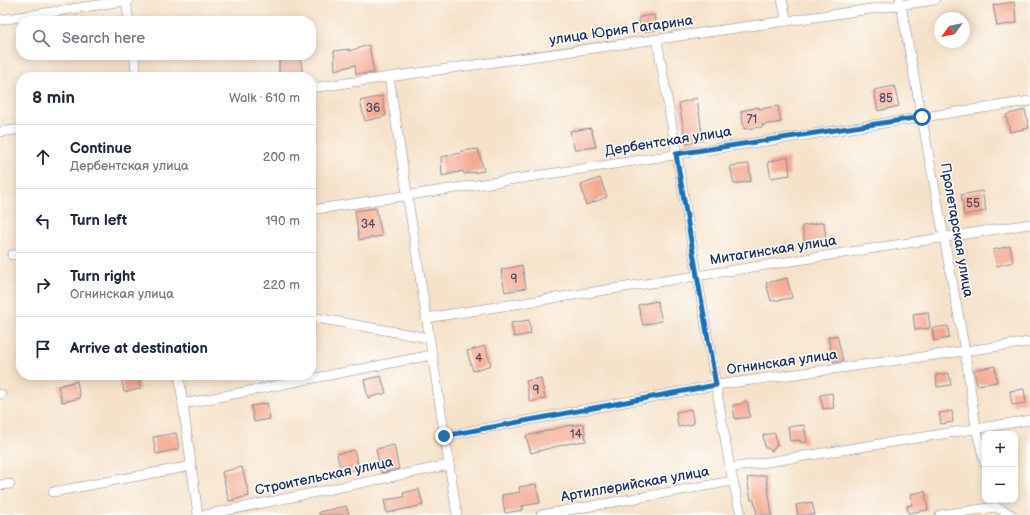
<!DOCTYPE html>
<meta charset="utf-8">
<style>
body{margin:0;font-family:"Balsamiq Sans",sans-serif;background:#f2f2f3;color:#1f2937}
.controls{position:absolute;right:12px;bottom:12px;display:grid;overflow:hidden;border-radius:8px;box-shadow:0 2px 10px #0003}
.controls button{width:36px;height:36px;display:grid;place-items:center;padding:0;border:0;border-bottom:1px solid #e0e1e3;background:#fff;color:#1f2937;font:20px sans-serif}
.compass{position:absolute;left:934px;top:12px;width:36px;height:36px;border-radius:50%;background:#fff;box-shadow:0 2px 10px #0003;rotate:237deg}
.stop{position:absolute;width:12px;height:12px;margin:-9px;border:3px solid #1f6fb2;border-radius:50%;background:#fff}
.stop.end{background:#1f6fb2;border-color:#fff;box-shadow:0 1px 4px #0008}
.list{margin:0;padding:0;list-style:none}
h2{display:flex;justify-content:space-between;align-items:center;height:52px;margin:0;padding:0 16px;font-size:17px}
h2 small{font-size:13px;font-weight:400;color:#747a83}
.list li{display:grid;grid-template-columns:26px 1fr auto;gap:12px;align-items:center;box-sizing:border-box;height:64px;padding:0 16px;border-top:1px solid #e0e1e3}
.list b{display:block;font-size:15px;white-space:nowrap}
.list p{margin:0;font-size:13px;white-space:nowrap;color:#747a83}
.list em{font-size:13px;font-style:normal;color:#747a83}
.icon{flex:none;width:22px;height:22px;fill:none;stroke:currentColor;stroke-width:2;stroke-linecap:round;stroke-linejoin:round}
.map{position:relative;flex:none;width:1030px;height:515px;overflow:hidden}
.search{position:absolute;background:#fff;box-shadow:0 2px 10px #0003;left:16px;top:16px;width:300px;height:44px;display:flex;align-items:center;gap:10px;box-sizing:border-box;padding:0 14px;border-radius:16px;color:#747a83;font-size:15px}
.panel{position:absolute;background:#fff;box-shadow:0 2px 10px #0003;left:16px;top:72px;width:300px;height:308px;border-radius:16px}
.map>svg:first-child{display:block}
.building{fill:#f4a992}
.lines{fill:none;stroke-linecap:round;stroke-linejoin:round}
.minor-casing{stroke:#888894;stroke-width:10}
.minor{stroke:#fff;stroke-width:9}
.route{stroke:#1f6fb2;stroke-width:5}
.labels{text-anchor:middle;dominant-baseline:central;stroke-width:3;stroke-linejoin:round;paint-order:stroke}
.number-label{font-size:12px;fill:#514e6b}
.street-label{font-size:14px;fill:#1b2f5e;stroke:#fdfcf7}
</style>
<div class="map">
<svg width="1030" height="515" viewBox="0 0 1030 515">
<rect width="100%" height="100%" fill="#fdfcf7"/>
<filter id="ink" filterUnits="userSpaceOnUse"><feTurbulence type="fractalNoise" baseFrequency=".025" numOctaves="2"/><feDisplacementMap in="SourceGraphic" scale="8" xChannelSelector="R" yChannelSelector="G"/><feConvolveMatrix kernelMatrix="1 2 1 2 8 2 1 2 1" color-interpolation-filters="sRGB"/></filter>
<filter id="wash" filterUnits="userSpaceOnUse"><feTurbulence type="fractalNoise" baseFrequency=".012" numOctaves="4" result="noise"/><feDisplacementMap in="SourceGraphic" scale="16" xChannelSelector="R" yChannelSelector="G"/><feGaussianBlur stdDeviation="0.9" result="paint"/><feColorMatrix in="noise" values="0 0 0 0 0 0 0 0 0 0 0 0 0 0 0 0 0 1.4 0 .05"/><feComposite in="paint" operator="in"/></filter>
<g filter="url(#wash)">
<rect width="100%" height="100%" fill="#f6e2ca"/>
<g id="blocks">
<!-- building -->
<g class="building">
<polygon points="1014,2 1017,23 997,26 993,5"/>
<polygon points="654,15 656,30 640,32 639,17"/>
<polygon points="369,45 374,73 356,74 355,65 335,70 334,51 349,49 349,51"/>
<polygon points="300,56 303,76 279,77 279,61"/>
<polygon points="894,86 899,106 878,111 874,90"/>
<polygon points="382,96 386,116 365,121 360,101"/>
<polygon points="697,98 703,140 686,144 679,103"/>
<polygon points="778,106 781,122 762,125 763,127 744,129 741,111 759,107 759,109"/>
<polygon points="1025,110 1029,128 1010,132 1006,115"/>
<polygon points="591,128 596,147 575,150 570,131"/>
<polygon points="478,149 484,171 464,174 463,171 442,176 441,157 461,153 461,151"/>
<polygon points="788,157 790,175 771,178 768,162"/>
<polygon points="749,164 751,181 734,184 730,166"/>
<polygon points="600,178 607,197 586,205 581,185"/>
<polygon points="982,191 986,211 964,215 961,195"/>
<polygon points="376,208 382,236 359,240 355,211"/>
<polygon points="824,222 826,240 805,244 802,226"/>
<polygon points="1010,246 1013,262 997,266 993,250"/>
<polygon points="522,265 526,288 505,292 501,270"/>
<polygon points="787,278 792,298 771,301 766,283"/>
<polygon points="657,301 662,321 643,325 638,305"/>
<polygon points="928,312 930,328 915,330 913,314"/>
<polygon points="529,320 531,334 514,337 511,323"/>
<polygon points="948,326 949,338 934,341 932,328"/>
<polygon points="837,335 843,361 834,363 828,337"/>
<polygon points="485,346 491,365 473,371 467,351"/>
<polygon points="995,366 997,382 977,385 974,370"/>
<polygon points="949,373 951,385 937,387 936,375"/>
<polygon points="121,375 138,375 140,389 124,392"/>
<polygon points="381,376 386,393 368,398 364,380"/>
<polygon points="541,378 545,399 530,402 526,381"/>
<polygon points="77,381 80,398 62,402 58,386"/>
<polygon points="1024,389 1026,403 1012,405 1010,391"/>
<polygon points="832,393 834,408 823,409 820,395"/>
<polygon points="746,401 748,403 750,417 735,419 733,405 741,404 743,402"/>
<polygon points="267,403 270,419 254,422 251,406"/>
<polygon points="691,409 694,424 678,427 676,412"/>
<polygon points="952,411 953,422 941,424 939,413"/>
<polygon points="584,424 586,441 566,444 531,453 526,436 566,426"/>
<polygon points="804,425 807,442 801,443 800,440 790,441 788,427"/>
<polygon points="176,433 179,449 156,454 153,437"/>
<polygon points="775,433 777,446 775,447 772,451 767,448 765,448 763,435"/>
<polygon points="394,445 399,469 381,473 376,449"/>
<polygon points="354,450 359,468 341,473 337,454"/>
<polygon points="242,467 249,496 229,501 222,472"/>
<polygon points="766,475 772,515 757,515 754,500 751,500 747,478"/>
<polygon points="536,484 540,503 522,506 523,510 505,513 502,495 520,492 519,487"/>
<polygon points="419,489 423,505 387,513 384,500 404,497 403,493"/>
<polygon points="925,491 928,510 908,513 907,506 912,505 911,494"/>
<polygon points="812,502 815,515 798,515 796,505"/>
<polygon points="346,506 349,515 319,515 319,512"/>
</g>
</g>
</g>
<g filter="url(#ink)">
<use href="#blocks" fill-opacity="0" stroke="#888894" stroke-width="1"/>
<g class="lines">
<defs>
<g id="minor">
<polyline points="126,0 129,21"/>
<polyline points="782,0 787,21"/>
<polyline points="900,0 965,351 976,428 985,464"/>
<polyline points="0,20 130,0"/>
<polyline points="657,39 730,468 741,515"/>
<polyline points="134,55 137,77"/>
<polyline points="389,77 457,515"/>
<polyline points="311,88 935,0"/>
<polyline points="0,132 21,129"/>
<polyline points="311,210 1030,101"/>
<polyline points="12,255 21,254"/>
<polyline points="311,317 429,338"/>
<polyline points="426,318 1030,224"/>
<polyline points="179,375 198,515"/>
<polyline points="0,394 1,394"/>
<polyline points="183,404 432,355"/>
<polyline points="444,436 716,385 1030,342"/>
<polyline points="730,468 1030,420"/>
<polyline points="0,485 10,484"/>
<polyline points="53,492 191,466"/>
<polyline points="205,515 449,465"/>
<polyline points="541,515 733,481"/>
<polyline points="940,515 996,507 1012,515"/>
</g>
</defs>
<!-- minor casing -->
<use href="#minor" class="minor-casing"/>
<!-- minor -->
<use href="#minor" class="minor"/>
</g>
</g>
<g class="lines" filter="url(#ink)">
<!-- route -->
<polyline class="route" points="444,436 716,385 676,154 922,117"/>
</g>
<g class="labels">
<!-- number labels -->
<g class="number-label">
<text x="886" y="98">85</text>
<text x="373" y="108">36</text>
<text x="752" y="119">71</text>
<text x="973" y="203">55</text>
<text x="368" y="224">34</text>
<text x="514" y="279">9</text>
<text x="479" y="358">4</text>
<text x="536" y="390">9</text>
<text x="576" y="434">14</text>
</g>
<!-- street labels -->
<g class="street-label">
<text transform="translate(621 30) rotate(-8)">улица Юрия Гагарина</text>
<text transform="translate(668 141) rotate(-9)">Дербентская улица</text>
<text transform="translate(957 230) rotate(80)">Пролетарская улица</text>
<text transform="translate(773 250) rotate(-9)">Митагинская улица</text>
<text transform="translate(782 362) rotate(-8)">Огнинская улица</text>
<text transform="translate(324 476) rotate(-12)">Строительская улица</text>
<text transform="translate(635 484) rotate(-10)">Артиллерийская улица</text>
</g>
</g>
</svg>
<div class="controls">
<button>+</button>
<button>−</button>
</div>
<svg class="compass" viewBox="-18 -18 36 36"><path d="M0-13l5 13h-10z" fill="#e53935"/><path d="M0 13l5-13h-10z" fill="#747a83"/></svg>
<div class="stop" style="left:922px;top:117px"></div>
<div class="stop end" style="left:444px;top:436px"></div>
<div class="search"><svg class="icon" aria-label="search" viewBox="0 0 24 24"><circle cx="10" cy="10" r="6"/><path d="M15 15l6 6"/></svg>Search here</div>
<section class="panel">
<h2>8 min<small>Walk · 610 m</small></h2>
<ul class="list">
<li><svg class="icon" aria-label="ahead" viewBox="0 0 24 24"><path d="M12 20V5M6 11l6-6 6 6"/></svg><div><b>Continue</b><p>Дербентская улица</p></div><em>200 m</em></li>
<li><svg class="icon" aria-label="left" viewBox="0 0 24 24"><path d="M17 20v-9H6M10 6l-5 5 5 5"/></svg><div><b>Turn left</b></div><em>190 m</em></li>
<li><svg class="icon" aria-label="right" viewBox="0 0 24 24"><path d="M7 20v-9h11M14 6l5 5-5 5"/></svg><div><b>Turn right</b><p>Огнинская улица</p></div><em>220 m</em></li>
<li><svg class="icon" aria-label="arrive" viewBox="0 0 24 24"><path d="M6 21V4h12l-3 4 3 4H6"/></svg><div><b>Arrive at destination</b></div></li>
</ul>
</section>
</div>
